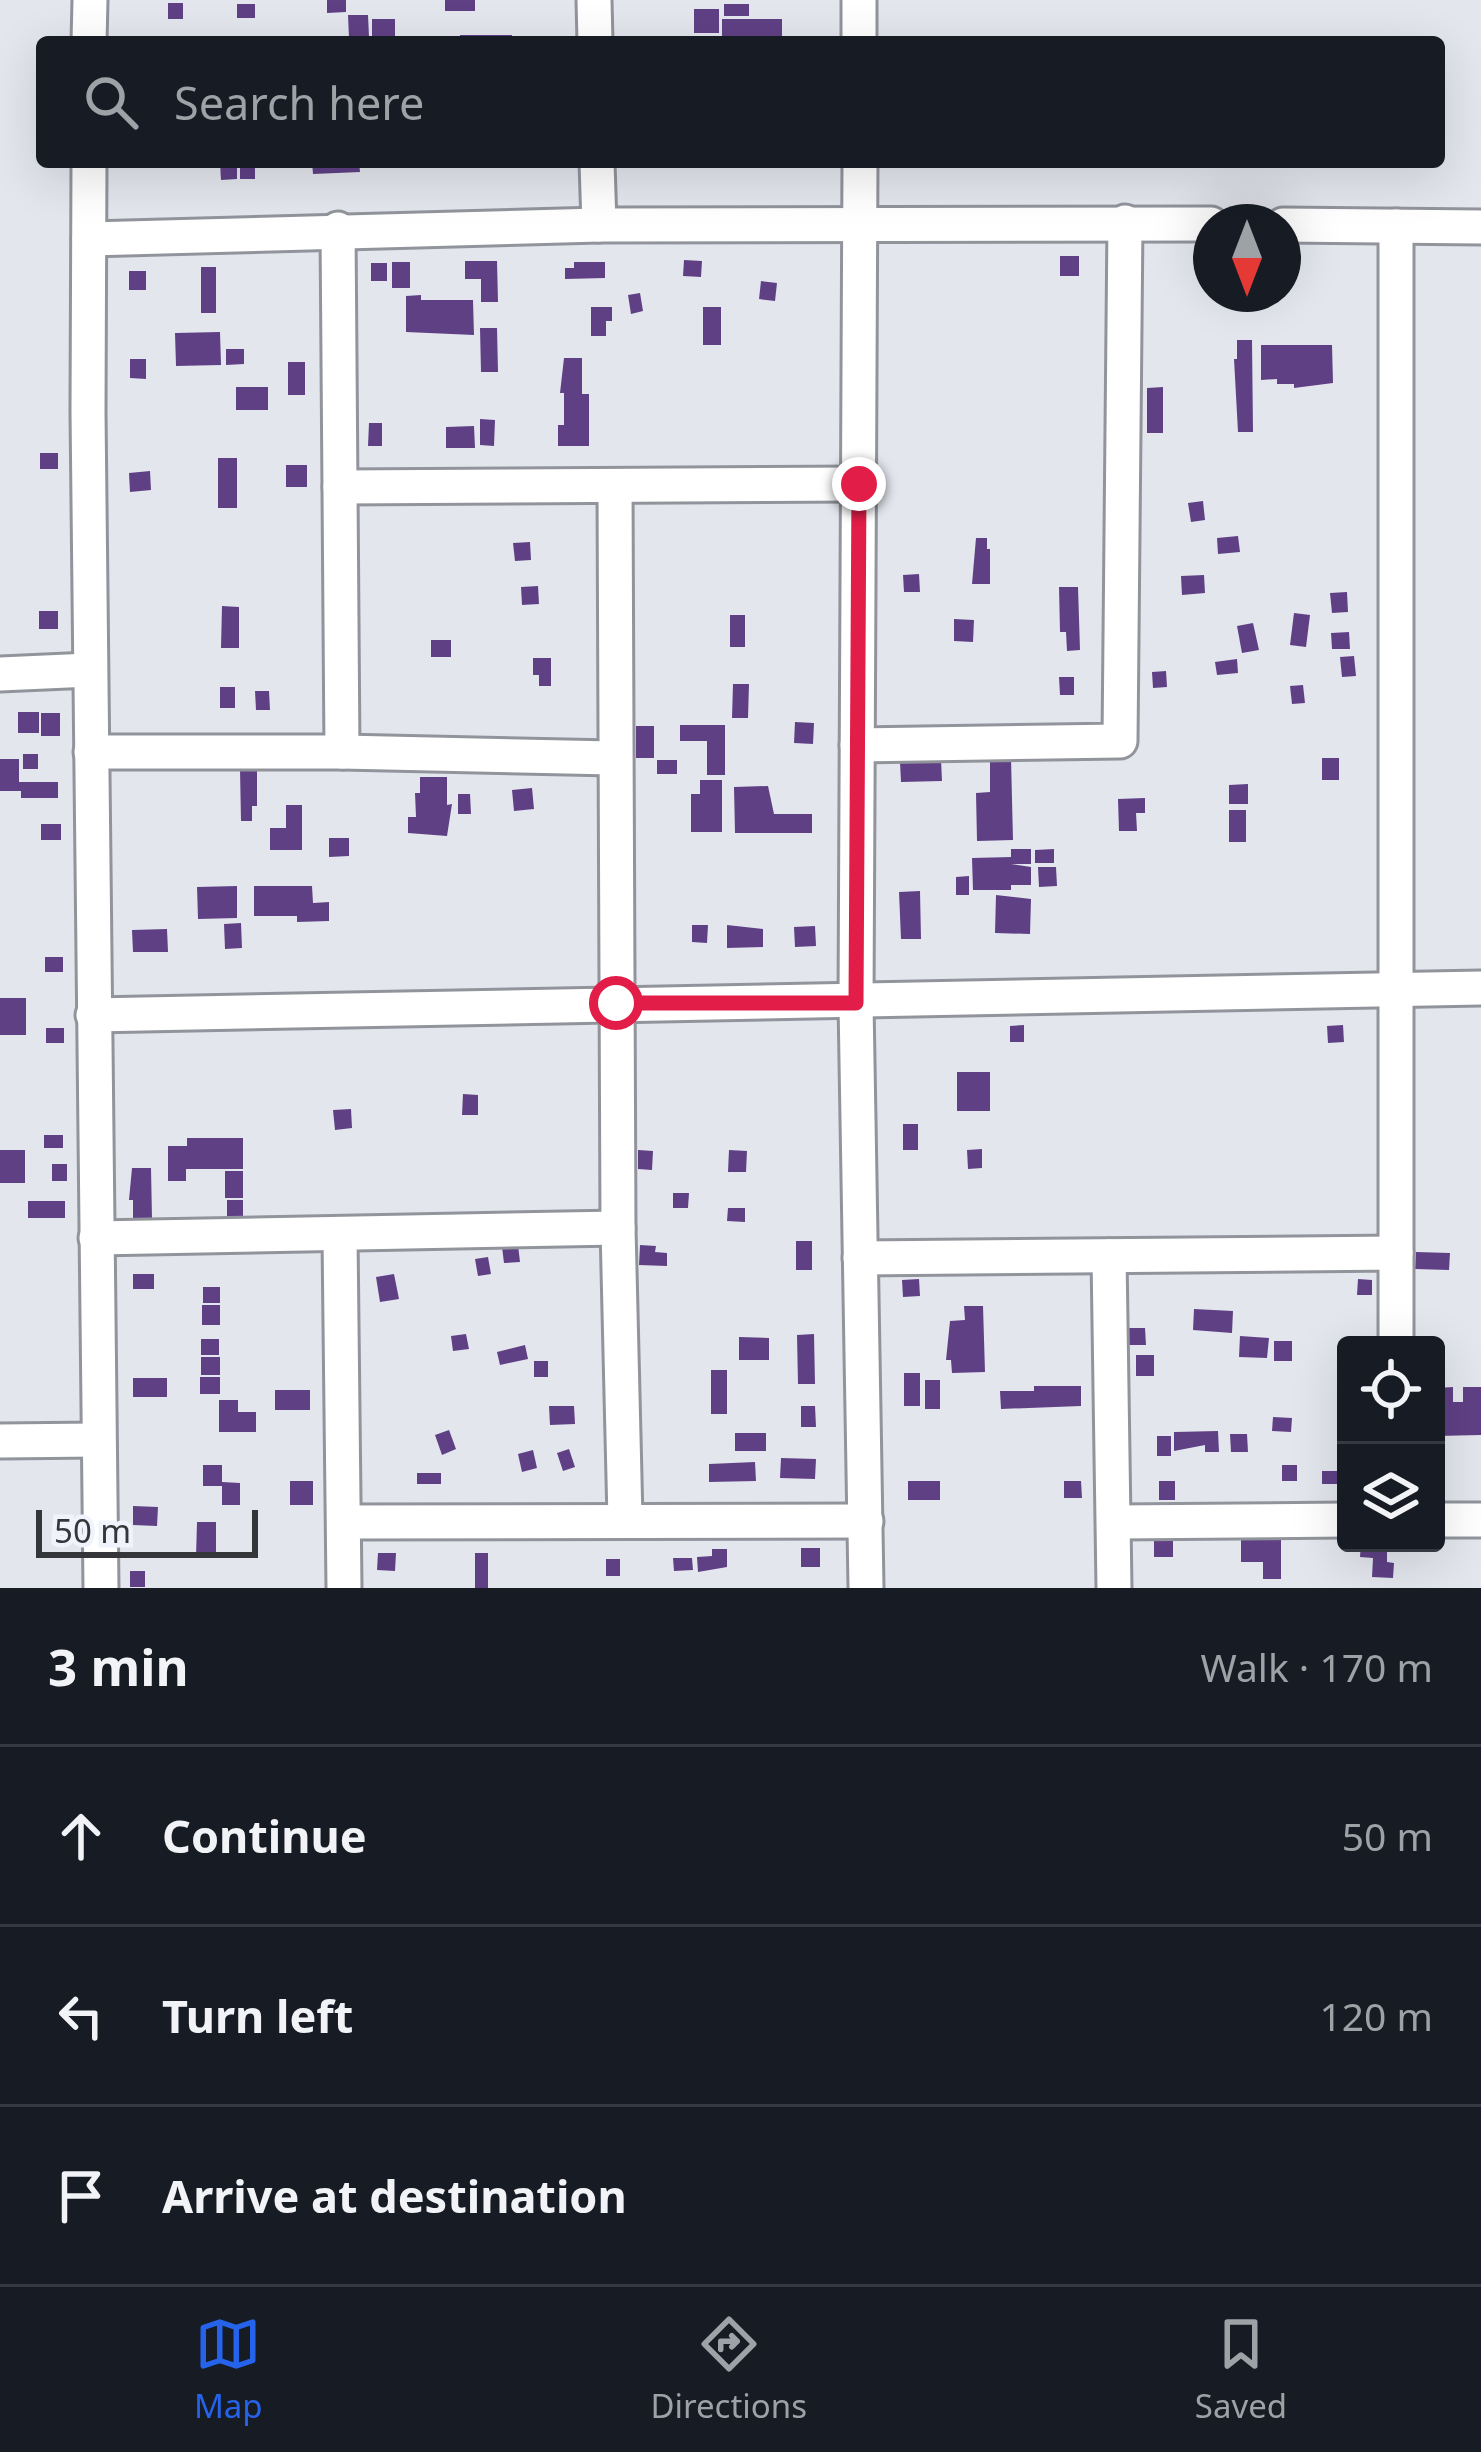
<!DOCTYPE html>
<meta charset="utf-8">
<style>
body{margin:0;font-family:"Noto Sans",sans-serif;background:#20242c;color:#f1f3f6}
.controls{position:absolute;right:36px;bottom:36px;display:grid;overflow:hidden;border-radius:12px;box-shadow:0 12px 48px #0002}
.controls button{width:108px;height:108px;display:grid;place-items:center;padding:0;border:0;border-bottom:3px solid #363941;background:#171b24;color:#f1f3f6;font:60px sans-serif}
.compass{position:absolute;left:1193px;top:204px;width:108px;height:108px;border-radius:50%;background:#171b24;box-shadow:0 12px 48px #0002;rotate:180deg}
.scale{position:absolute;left:36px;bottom:30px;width:222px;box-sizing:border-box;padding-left:12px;border:6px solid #353639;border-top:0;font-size:33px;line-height:42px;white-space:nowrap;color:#353639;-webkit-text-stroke:9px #f1f3fc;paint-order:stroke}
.stop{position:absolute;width:36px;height:36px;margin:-27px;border:9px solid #e11d48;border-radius:50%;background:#fff}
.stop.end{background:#e11d48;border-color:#fff;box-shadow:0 3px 12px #0008}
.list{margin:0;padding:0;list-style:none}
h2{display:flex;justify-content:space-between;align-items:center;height:156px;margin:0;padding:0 48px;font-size:51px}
h2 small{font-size:39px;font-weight:400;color:#9ea1a6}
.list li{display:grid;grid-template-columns:78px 1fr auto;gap:36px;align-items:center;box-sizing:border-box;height:180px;padding:0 48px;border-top:3px solid #363941}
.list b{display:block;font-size:45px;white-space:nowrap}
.list em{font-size:39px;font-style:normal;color:#9ea1a6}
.icon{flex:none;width:66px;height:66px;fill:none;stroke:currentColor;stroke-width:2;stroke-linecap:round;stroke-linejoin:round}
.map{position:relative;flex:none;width:1481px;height:1588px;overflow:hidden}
.search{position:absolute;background:#171b24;box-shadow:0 12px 48px #0002;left:36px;right:36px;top:36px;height:132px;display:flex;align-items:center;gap:30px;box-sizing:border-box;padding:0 42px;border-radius:12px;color:#9ea1a6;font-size:45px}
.sheet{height:696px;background:#171b24}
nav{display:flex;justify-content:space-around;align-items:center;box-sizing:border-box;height:168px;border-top:3px solid #363941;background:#171b24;font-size:33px;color:#9ea1a6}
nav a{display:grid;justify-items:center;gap:6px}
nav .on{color:#2563eb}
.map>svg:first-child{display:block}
.building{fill:#5f4085}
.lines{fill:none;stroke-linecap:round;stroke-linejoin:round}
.street-casing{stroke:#92949c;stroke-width:39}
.street{stroke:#fff;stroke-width:33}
.route{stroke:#e11d48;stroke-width:15}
</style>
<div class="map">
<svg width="1481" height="1588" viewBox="0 0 1481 1588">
<rect width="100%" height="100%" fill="#e4e6ee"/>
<!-- building -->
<g class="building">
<polygon points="327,0 346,0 346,12 327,13"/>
<rect x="445" y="0" width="30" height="11"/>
<rect x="168" y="3" width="15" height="16"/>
<rect x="237" y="4" width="18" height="14"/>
<rect x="724" y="4" width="25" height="12"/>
<rect x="694" y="9" width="25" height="24"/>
<polygon points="348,15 368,15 369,37 349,38"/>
<polygon points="372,19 395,19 395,36 372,37"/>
<rect x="722" y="19" width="60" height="23"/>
<rect x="460" y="35" width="52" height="7"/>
<rect x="240" y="162" width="15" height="17"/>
<polygon points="312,162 359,162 360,172 313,174"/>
<polygon points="220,163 237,163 237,179 221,180"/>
<rect x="1060" y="256" width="19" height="20"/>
<polygon points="684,260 702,261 701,277 683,276"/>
<polygon points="465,261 497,261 498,302 481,302 481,279 465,279"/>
<rect x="392" y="262" width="18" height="26"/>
<polygon points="574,262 605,262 605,278 565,279 565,268 574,268"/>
<rect x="371" y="263" width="16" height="18"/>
<rect x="201" y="267" width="15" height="46"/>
<rect x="129" y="271" width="17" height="19"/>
<polygon points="761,281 777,283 775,301 759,299"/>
<polygon points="640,293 643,311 631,314 628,295"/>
<polygon points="421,295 421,300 473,300 474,335 406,332 406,296"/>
<polygon points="591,307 612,307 612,321 606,321 606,336 591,336"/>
<rect x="703" y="307" width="18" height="38"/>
<polygon points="480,328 497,328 498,372 481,372"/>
<polygon points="220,332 221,365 176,366 175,333"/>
<polygon points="1237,340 1252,340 1253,432 1238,432 1234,359 1237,359"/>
<polygon points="1261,345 1332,345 1333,383 1294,388 1294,384 1277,384 1277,379 1261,380"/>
<polygon points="226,349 244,349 244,364 226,365"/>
<polygon points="564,358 582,358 582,394 589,394 589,446 558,446 558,425 564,425 564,393 560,393"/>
<polygon points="130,359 146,359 146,379 130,378"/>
<rect x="288" y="362" width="17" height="33"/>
<rect x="236" y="387" width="32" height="23"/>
<polygon points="1163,387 1163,433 1147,433 1147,388"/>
<polygon points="480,419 495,420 494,446 480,445"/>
<polygon points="369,423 382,423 382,446 368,446"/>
<polygon points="474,426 475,448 446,448 446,427"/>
<rect x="40" y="453" width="18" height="16"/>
<rect x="218" y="458" width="19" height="50"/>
<rect x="286" y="465" width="21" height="22"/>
<polygon points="150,471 151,490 130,492 129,473"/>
<polygon points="1203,501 1205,520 1191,522 1188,503"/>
<polygon points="1238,536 1240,552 1218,554 1217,538"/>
<polygon points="976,538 987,538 987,549 990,549 990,584 972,584"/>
<polygon points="530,542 531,560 515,561 513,543"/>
<polygon points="919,574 920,592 904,592 903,575"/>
<polygon points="1204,575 1205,593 1182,595 1181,576"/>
<polygon points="538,586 539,604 522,605 521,587"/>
<polygon points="1059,587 1078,587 1080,650 1067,651 1066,632 1060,632"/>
<polygon points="1347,592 1348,612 1332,613 1330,593"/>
<polygon points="222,606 239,607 239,648 221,648"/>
<rect x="39" y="611" width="19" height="18"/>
<polygon points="1294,613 1310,615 1306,647 1290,645"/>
<rect x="730" y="615" width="15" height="32"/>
<polygon points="954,619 974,620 973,642 954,641"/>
<polygon points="1253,623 1259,650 1242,653 1237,626"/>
<polygon points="1349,632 1350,649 1332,649 1331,633"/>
<rect x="431" y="640" width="20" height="17"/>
<polygon points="1354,656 1356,676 1342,677 1340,657"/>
<polygon points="533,658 551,658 551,686 539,686 539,675 533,675"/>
<polygon points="1237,659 1238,673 1217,675 1215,662"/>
<polygon points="1166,671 1167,687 1153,688 1152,672"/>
<polygon points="1059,677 1074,677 1074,695 1060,695"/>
<polygon points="733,684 749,684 748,718 732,718"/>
<polygon points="1303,685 1305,703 1292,704 1290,686"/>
<rect x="220" y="687" width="15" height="21"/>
<polygon points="255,691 269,691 270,710 256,710"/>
<rect x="18" y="712" width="21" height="21"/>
<rect x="41" y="713" width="19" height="23"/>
<polygon points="795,722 814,723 813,744 794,743"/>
<polygon points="680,725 725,725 725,775 707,775 707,741 680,741"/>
<rect x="636" y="726" width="18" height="32"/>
<rect x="23" y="754" width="15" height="15"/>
<polygon points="1011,758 1013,840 977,841 976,793 990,792 990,759"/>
<rect x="1322" y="758" width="17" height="22"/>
<polygon points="0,759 19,759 19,782 58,782 58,798 21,798 21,791 0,791"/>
<rect x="657" y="760" width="20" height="14"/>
<polygon points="941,760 942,781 901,782 900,762"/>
<polygon points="240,769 257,769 257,806 252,806 252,821 241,821"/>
<polygon points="420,777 447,777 447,805 452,804 447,836 408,833 408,817 416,817 415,793 420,793"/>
<polygon points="700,780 722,780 722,832 691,832 691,794 700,794"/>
<polygon points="1248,784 1248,804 1229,804 1229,785"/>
<polygon points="768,786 774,814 812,814 812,833 735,833 734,787"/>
<polygon points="532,788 534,809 514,811 512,790"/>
<polygon points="458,794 470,794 471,814 458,814"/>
<polygon points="1145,798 1145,813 1136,813 1137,831 1119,831 1118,799"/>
<polygon points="286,805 302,805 302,850 270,850 270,828 286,828"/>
<rect x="1229" y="810" width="17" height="32"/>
<rect x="41" y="824" width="20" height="16"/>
<polygon points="329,838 349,838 349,856 329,857"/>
<polygon points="1011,849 1031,849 1031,864 1011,864 1031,867 1031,885 1011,885 1011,890 973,890 972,858 1011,857"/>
<polygon points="1054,849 1054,863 1035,863 1035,850"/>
<polygon points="1038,867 1056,867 1057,886 1039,887"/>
<polygon points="969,876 969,895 956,895 956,877"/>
<polygon points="237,886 237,918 198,919 197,887"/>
<polygon points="254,886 312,886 313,903 329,902 329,921 297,922 297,916 254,916"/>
<polygon points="920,891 921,939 901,939 899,892"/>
<polygon points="996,895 1031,899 1030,934 995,933"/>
<polygon points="241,923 242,948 225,949 224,924"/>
<polygon points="692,925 708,925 707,943 692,942"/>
<polygon points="727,925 763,929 763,947 727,948"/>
<polygon points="815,926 816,946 795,947 794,927"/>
<polygon points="167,929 168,952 133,952 132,930"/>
<rect x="45" y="957" width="18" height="15"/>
<rect x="0" y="998" width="26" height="37"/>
<polygon points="1024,1025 1024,1042 1010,1042 1010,1026"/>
<polygon points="1343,1025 1344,1042 1328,1043 1327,1026"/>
<rect x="46" y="1028" width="18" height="15"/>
<rect x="957" y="1072" width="33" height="39"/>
<polygon points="463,1094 478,1095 478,1115 462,1115"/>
<polygon points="351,1109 352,1128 335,1130 333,1110"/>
<rect x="903" y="1124" width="15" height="26"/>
<rect x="44" y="1135" width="19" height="13"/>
<polygon points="187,1138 243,1138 243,1169 186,1169 186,1181 168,1181 168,1146 187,1146"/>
<polygon points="982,1149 982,1168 968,1169 967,1150"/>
<rect x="0" y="1150" width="25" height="33"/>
<polygon points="638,1150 653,1151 652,1170 638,1169"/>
<polygon points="729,1150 747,1151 746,1172 728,1172"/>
<rect x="52" y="1164" width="15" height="17"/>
<polygon points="132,1168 151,1168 152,1219 133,1219 133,1200 129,1200"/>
<rect x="225" y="1171" width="18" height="27"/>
<polygon points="673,1193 689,1193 688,1208 673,1208"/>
<rect x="227" y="1200" width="16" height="17"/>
<rect x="28" y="1201" width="37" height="17"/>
<polygon points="728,1208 745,1208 745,1222 727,1221"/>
<rect x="796" y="1241" width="16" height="29"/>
<polygon points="518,1245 520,1262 504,1263 502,1247"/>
<polygon points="640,1245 656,1246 655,1252 667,1253 667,1266 639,1265"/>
<polygon points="1416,1252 1450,1253 1449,1270 1415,1269"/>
<polygon points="488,1257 491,1274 478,1276 475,1259"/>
<rect x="133" y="1274" width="21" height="15"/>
<polygon points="394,1274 399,1299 380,1302 376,1277"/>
<polygon points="919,1279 920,1296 903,1297 902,1280"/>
<polygon points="1358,1279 1372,1280 1372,1295 1357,1295"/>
<rect x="203" y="1287" width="17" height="16"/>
<rect x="202" y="1305" width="18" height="20"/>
<polygon points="964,1306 983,1306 985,1372 952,1373 951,1360 946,1360 950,1321 965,1320"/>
<polygon points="1194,1309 1233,1311 1232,1333 1193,1330"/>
<polygon points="1127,1328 1145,1328 1146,1345 1128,1345"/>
<polygon points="466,1334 469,1349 453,1351 451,1336"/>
<polygon points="814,1334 815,1384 798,1384 797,1335"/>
<polygon points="1240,1336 1269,1338 1267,1358 1239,1357"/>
<polygon points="739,1337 769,1338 769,1360 739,1360"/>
<rect x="201" y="1339" width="18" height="16"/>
<rect x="1274" y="1341" width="18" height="20"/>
<polygon points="525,1345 528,1359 500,1365 497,1352"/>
<rect x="1136" y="1355" width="18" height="21"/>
<rect x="201" y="1357" width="19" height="18"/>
<rect x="534" y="1361" width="14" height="16"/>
<rect x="711" y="1370" width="16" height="44"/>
<rect x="904" y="1373" width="16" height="33"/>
<rect x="200" y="1377" width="20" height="17"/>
<rect x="133" y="1378" width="34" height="19"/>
<rect x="925" y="1380" width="15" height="29"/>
<polygon points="1034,1386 1081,1386 1081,1406 1001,1409 1000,1391 1034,1391"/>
<polygon points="1453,1387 1453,1402 1463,1402 1463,1387 1481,1387 1481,1435 1436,1436 1436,1388"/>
<rect x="275" y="1390" width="35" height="20"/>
<polygon points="219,1400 238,1400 238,1412 256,1412 256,1432 219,1432"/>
<polygon points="549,1406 574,1406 575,1424 550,1425"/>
<polygon points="801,1406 815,1406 816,1427 801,1427"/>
<polygon points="1273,1417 1292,1418 1291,1432 1272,1431"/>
<polygon points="449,1430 456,1449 442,1455 435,1435"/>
<polygon points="1218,1431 1219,1452 1205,1452 1205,1445 1174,1451 1174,1432"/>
<rect x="735" y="1433" width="31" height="18"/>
<polygon points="1230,1434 1247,1434 1248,1452 1231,1452"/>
<rect x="1157" y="1436" width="14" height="20"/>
<polygon points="569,1449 575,1467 563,1471 557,1453"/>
<polygon points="533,1450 537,1468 522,1472 518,1454"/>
<polygon points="781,1458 816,1459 815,1479 780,1478"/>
<polygon points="755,1462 756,1481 709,1482 709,1464"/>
<polygon points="203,1465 222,1465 222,1482 240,1483 240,1505 222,1505 222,1486 203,1486"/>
<rect x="1282" y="1465" width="15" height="16"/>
<rect x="1322" y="1471" width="24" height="13"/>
<rect x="417" y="1473" width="24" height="11"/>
<rect x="290" y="1481" width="23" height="24"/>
<rect x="908" y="1481" width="32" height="19"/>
<polygon points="1064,1481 1081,1481 1082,1498 1064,1498"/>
<rect x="1159" y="1481" width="16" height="19"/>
<polygon points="133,1506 158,1507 157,1526 133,1525"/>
<polygon points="197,1522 216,1522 216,1557 196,1557"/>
<polygon points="1241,1540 1281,1540 1281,1579 1263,1579 1263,1562 1241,1562"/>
<rect x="1154" y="1541" width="19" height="16"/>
<polygon points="1361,1543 1387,1543 1387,1562 1394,1563 1393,1578 1372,1577 1373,1558 1360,1557"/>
<rect x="801" y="1548" width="19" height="19"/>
<polygon points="712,1549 727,1549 727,1567 698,1572 697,1557 712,1556"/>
<polygon points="378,1553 396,1553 395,1571 377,1570"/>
<rect x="475" y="1553" width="13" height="35"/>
<polygon points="673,1558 692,1558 693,1570 674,1571"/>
<rect x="606" y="1559" width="14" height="17"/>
<rect x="130" y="1571" width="15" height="16"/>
</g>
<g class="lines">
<defs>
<g id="street">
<polyline points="594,0 595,42"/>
<polyline points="859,0 859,42"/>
<polyline points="89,42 90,0"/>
<polyline points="89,162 88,412 101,1588"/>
<polyline points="597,162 599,225"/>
<polyline points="860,162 856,1003 866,1588"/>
<polyline points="1283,225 1481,227"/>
<polyline points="338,229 342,752"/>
<polyline points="89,239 599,225 1211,224"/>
<polyline points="615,486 618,1228 625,1519"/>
<polyline points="340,487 859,484"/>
<polyline points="0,674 90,670"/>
<polyline points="857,745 1120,741 1125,222"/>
<polyline points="91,752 342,752 613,758"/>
<polyline points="93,1015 1481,988"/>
<polyline points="340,1236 344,1588"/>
<polyline points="96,1238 618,1228"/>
<polyline points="1109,1256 1114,1588"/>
<polyline points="860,1258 1396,1253"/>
<polyline points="1396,1345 1396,226"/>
<polyline points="0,1441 97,1440"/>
<polyline points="1436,1520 1481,1520"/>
<polyline points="344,1522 866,1521"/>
<polyline points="1116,1522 1346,1520"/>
</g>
</defs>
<!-- street casing -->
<use href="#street" class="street-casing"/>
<!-- street -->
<use href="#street" class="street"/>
</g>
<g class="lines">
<!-- route -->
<polyline class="route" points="616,1003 856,1003 859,484"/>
</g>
</svg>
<div class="controls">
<button><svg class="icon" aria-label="locate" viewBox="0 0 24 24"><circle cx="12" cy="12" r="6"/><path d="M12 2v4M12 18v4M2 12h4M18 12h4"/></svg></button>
<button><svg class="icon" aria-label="layers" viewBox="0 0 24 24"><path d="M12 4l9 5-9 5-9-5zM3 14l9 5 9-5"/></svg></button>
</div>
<svg class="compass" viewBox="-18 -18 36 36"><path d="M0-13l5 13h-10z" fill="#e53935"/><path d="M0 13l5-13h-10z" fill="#9ea1a6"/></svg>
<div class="scale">50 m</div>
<div class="stop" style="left:616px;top:1003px"></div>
<div class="stop end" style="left:859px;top:484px"></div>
<div class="search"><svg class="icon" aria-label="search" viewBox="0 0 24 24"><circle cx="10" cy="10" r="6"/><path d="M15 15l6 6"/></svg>Search here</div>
</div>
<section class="sheet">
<h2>3 min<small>Walk · 170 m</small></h2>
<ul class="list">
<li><svg class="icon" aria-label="ahead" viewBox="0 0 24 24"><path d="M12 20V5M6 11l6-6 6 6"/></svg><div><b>Continue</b></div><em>50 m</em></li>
<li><svg class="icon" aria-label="left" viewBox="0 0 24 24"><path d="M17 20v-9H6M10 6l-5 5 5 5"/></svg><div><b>Turn left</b></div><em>120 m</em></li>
<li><svg class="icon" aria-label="arrive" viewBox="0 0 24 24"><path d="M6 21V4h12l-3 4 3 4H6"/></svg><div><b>Arrive at destination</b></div></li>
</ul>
</section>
<nav>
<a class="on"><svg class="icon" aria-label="map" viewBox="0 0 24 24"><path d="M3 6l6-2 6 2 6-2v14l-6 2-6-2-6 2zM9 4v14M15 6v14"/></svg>Map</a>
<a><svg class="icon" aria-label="directions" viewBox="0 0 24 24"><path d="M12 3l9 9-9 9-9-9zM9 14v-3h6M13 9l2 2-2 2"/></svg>Directions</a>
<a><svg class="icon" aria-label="saved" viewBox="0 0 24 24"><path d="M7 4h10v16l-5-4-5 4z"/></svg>Saved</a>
</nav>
